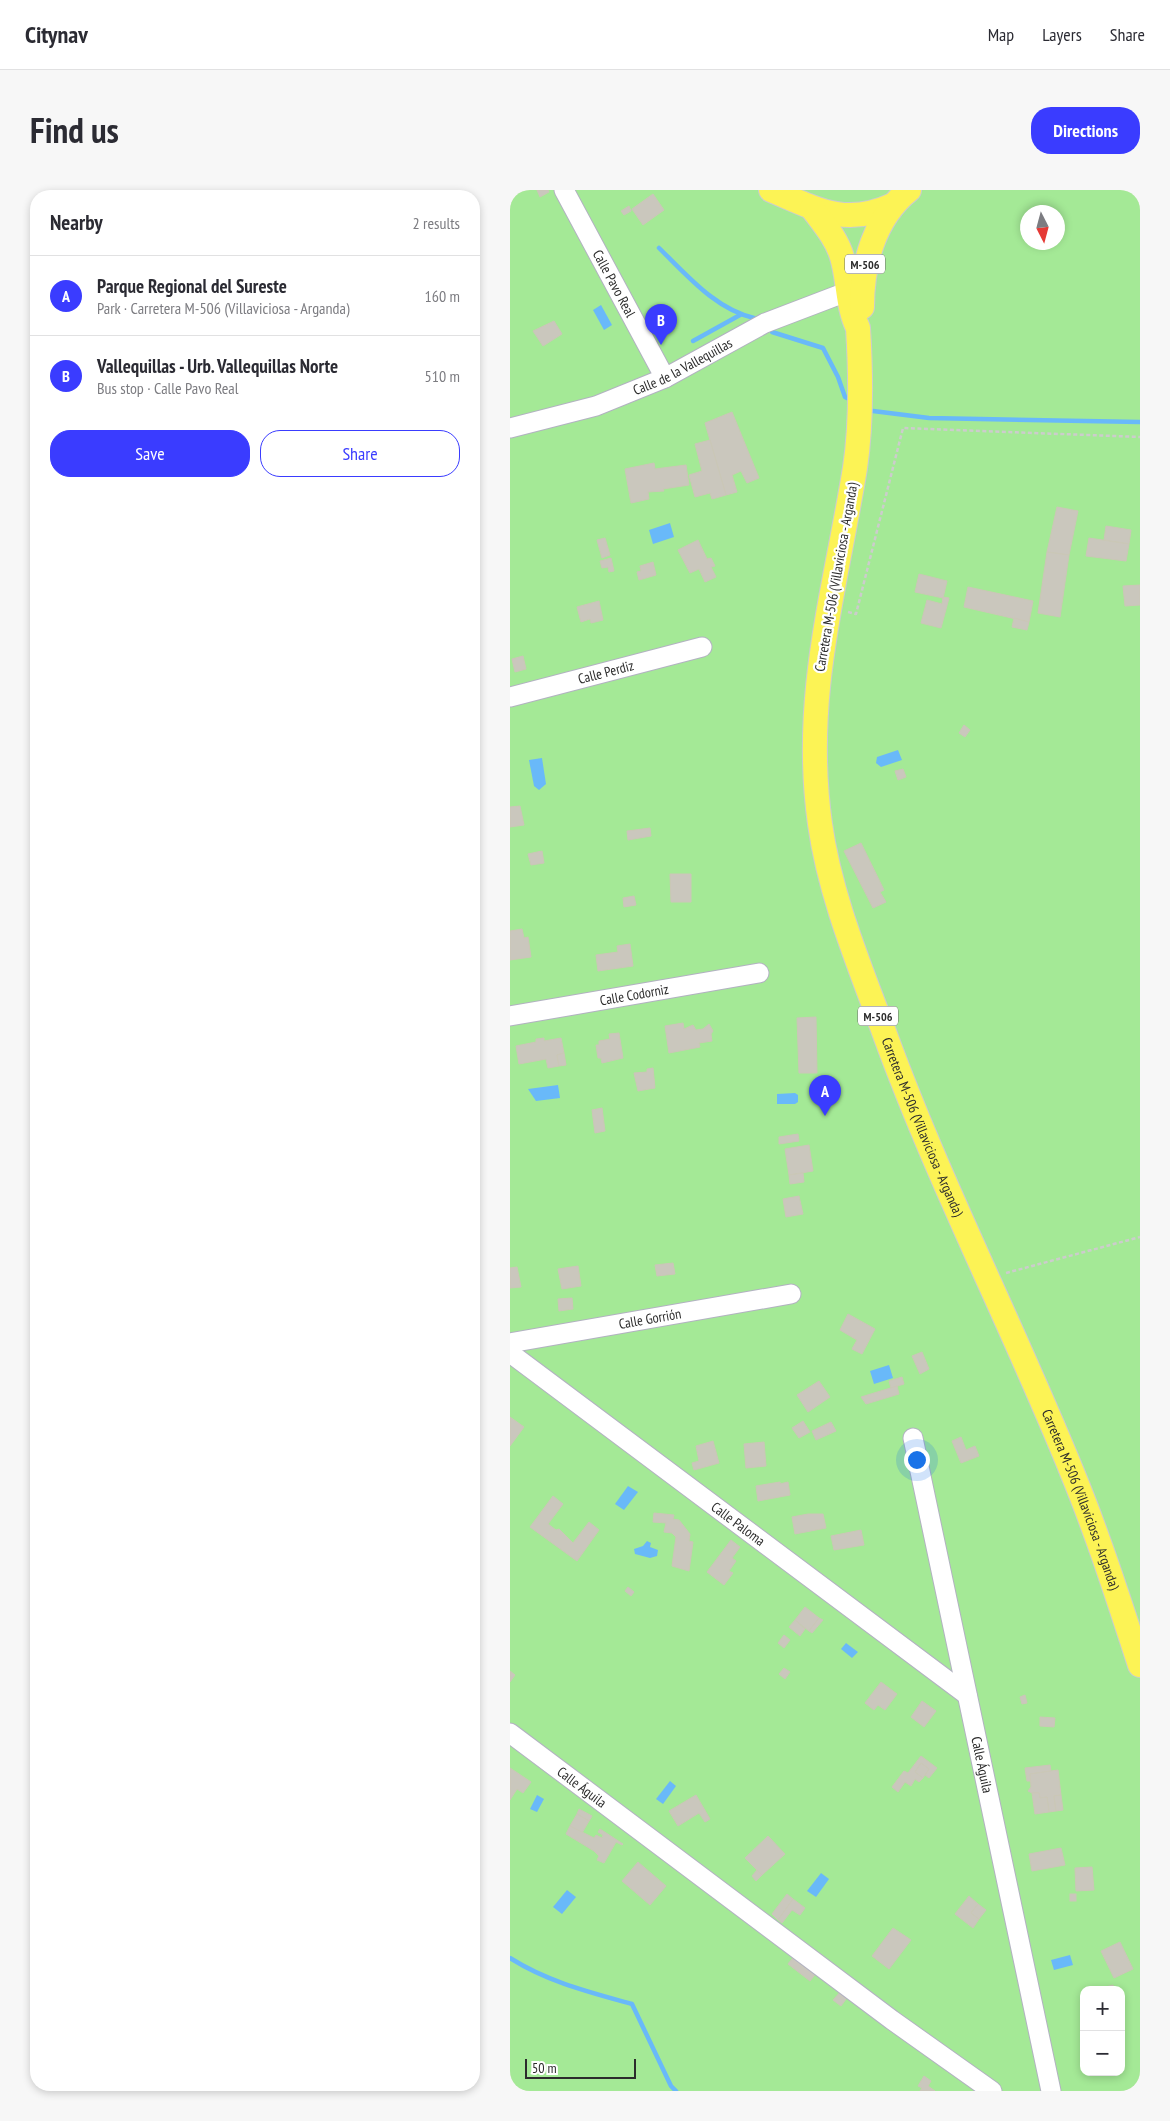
<!DOCTYPE html>
<meta charset="utf-8">
<style>
body{margin:0;font-family:"PT Sans Narrow",sans-serif;background:#f7f7f7;color:#2b2b33}
.controls{position:absolute;right:15px;bottom:15px;display:grid;overflow:hidden;border-radius:10px;box-shadow:0 2px 8px #0003}
.controls button{width:45px;height:45px;display:grid;place-items:center;padding:0;border:0;border-bottom:1px solid #e1e1e2;background:#fff;color:#2b2b33;font:25px sans-serif}
.compass{position:absolute;left:510px;top:15px;width:45px;height:45px;border-radius:50%;background:#fff;box-shadow:0 2px 8px #0003;rotate:174deg}
.scale{position:absolute;left:15px;bottom:12px;width:111px;box-sizing:border-box;padding-left:5px;border:2px solid #2c2c2c;border-top:0;font-size:14px;line-height:18px;white-space:nowrap;color:#2c2c2c;-webkit-text-stroke:4px #fff;paint-order:stroke}
.you{position:absolute;left:406px;top:1269px;width:18px;height:18px;margin:-12px;border:4px solid #fff;border-radius:50%;background:#1a73e8;box-shadow:0 0 0 8px #1a73e833}
.badge{display:grid;place-items:center;width:32px;height:32px;border-radius:50%;background:#3a3cff;color:#fff;font-size:16px;font-weight:700}
.pin{position:absolute;translate:-50% -41px;filter:drop-shadow(0 1px 2px #0008)}
.pin::after{content:'';position:absolute;top:26px;width:18px;height:15px;background:inherit;clip-path:polygon(0 0,100% 0,50% 100%)}
.list{margin:0;padding:0;list-style:none}
h2{display:flex;justify-content:space-between;align-items:center;height:65px;margin:0;padding:0 20px;font-size:21px}
h2 small{font-size:16px;font-weight:400;color:#7c7c81}
.list li{display:grid;grid-template-columns:32px 1fr auto;gap:15px;align-items:center;box-sizing:border-box;height:80px;padding:0 20px;border-top:1px solid #e1e1e2}
.list b{display:block;font-size:19px;white-space:nowrap}
.list p{margin:0;font-size:16px;white-space:nowrap;color:#7c7c81}
.list em{font-size:16px;font-style:normal;color:#7c7c81}
.actions{display:flex;gap:10px;padding:15px 20px}
.actions a{flex:1;padding:11px 0;border:1px solid #3a3cff;border-radius:20px;text-align:center;font-size:18px;color:#3a3cff}
.actions .main{background:#3a3cff;color:#fff}
.map{position:relative;flex:none;width:630px;height:1901px;overflow:hidden;border-radius:20px}
header{display:flex;align-items:center;gap:30px;box-sizing:border-box;height:70px;padding:0 25px;background:#fff;border-bottom:1px solid #e1e1e2}
header strong{font-size:24px}
nav{display:flex;gap:28px;margin-inline-start:auto;font-size:18px}
.intro{display:flex;align-items:center;justify-content:space-between;box-sizing:border-box;height:120px;padding:0 30px}
h1{margin:0;font-size:35px}
.button{padding:12px 22px;border-radius:20px;background:#3a3cff;color:#fff;font-size:18px;font-weight:700}
main{display:flex;gap:30px;padding:0 30px}
aside{flex:1;background:#fff;border-radius:20px;box-shadow:0 2px 8px #0003}
.map>svg:first-child{display:block}
.green{fill:#a4e996;fill-rule:evenodd}
.water{fill:#69b9f9}
.lines{fill:none;stroke-linecap:round;stroke-linejoin:round}
.stream{stroke:#69b9f9;stroke-width:4.5}
.building{fill:#cac7bd;stroke:#cbc7b7}
.minor-casing{stroke:#b2b2c1;stroke-width:21}
.major-casing{stroke:#ccc;stroke-width:26}
.path{stroke:#ccc;stroke-width:2.5;stroke-dasharray:4 2.5;stroke-linecap:butt}
.minor{stroke:#fff;stroke-width:19}
.major{stroke:#fcf355;stroke-width:24}
.labels{text-anchor:middle;dominant-baseline:central;stroke-width:4.5;stroke-linejoin:round;paint-order:stroke}
.shield{fill:#fff;stroke:#6b6b6b;stroke-width:1}
.shield-label{font-size:12px;font-weight:bold;fill:#2c2c2c}
.street-label{font-size:14px;fill:#2c2c2c;stroke:#fff}
</style>
<header>
<strong>Citynav</strong>
<nav><a>Map</a><a>Layers</a><a>Share</a></nav>
</header>
<div class="intro"><h1>Find us</h1><a class="button">Directions</a></div>
<main>
<aside>
<h2>Nearby<small>2 results</small></h2>
<ul class="list">
<li><span class="badge">A</span><div><b>Parque Regional del Sureste</b><p>Park · Carretera M-506 (Villaviciosa - Arganda)</p></div><em>160 m</em></li>
<li><span class="badge">B</span><div><b>Vallequillas - Urb. Vallequillas Norte</b><p>Bus stop · Calle Pavo Real</p></div><em>510 m</em></li>
</ul>
<div class="actions"><a class="main">Save</a><a>Share</a></div>
</aside>
<div class="map">
<svg width="630" height="1901" viewBox="0 0 630 1901">
<rect width="100%" height="100%" fill="#efeade"/>
<!-- green -->
<path class="green" d="M 0,0 L 630,0 L 630,1901 L 0,1901 ZM 518,22 L 548,22 L 548,52 L 518,52 ZM 574,1800 L 611,1800 L 611,1882 L 574,1882 Z"/>
<!-- water -->
<g class="water">
<polygon points="91,115 102,135 94,140 83,120"/>
<polygon points="160,333 164,347 143,354 139,340"/>
<polygon points="388,560 392,570 371,577 366,573 367,567"/>
<polygon points="32,568 36,594 29,600 24,596 19,570"/>
<polygon points="48,895 50,908 26,911 18,899"/>
<polygon points="285,903 288,905 288,912 285,914 267,914 267,904"/>
<polygon points="379,1175 383,1188 364,1194 360,1181"/>
<polygon points="118,1296 128,1302 114,1320 105,1314"/>
<polygon points="137,1351 141,1353 140,1357 148,1360 147,1366 140,1368 125,1364 124,1359 133,1356"/>
<polygon points="336,1453 348,1462 342,1468 331,1459"/>
<polygon points="160,1591 166,1596 153,1614 146,1609"/>
<polygon points="27,1605 34,1609 27,1622 20,1619"/>
<polygon points="311,1683 319,1689 306,1707 297,1701"/>
<polygon points="57,1700 66,1707 52,1724 43,1717"/>
<polygon points="560,1765 563,1775 544,1780 541,1770"/>
</g>
<g class="lines">
<!-- stream -->
<g class="stream">
<path d="M 149,58 C 177,85 205,119 244,128"/>
<polyline points="262,142 313,158 328,187 335,207 339,209"/>
<polyline points="183,151 230,125"/>
<polyline points="363,221 419,228 630,232"/>
<path d="M 0,1768 C 38,1792 79,1802 122,1814 L 161,1896 L 166,1901"/>
</g>
</g>
<!-- building -->
<g class="building">
<polygon points="27,0 38,0 39,2 30,7"/>
<polygon points="143,4 154,20 133,35 122,19"/>
<polygon points="119,16 121,21 114,25 111,21"/>
<polygon points="44,131 52,144 33,156 23,141"/>
<polygon points="222,222 249,288 237,293 231,281 222,285 227,302 216,305 195,233"/>
<polygon points="200,250 216,305 202,309 200,303 185,307 179,285 192,281 185,254"/>
<polygon points="144,273 145,279 176,275 179,295 153,299 154,301 138,302 139,309 121,313 115,279"/>
<polygon points="547,317 568,321 559,365 537,362"/>
<polygon points="596,336 621,340 619,354 594,350"/>
<polygon points="95,348 100,365 92,368 87,350"/>
<polygon points="579,348 619,354 616,371 576,366"/>
<polygon points="188,350 197,369 201,368 205,376 201,377 206,387 195,392 189,379 180,383 168,360"/>
<polygon points="537,362 559,365 550,427 528,423"/>
<polygon points="101,368 104,381 99,382 98,377 92,378 90,371"/>
<polygon points="143,372 146,385 129,390 127,382 131,381 130,376"/>
<polygon points="409,384 437,391 433,408 405,402"/>
<polygon points="630,395 630,415 615,416 613,396"/>
<polygon points="458,397 523,411 519,432 454,417"/>
<polygon points="433,407 439,408 431,438 411,433 417,410 432,414"/>
<polygon points="89,411 93,430 81,433 80,429 71,432 67,417"/>
<polygon points="504,428 519,432 517,440 502,437"/>
<polygon points="13,466 16,479 5,482 2,469"/>
<polygon points="454,535 460,540 455,547 449,543"/>
<polygon points="393,579 396,587 388,590 385,581"/>
<polygon points="10,616 14,635 0,637 0,617"/>
<polygon points="140,638 141,646 118,650 117,641"/>
<polygon points="351,653 374,700 370,702 376,712 363,718 334,661"/>
<polygon points="32,661 34,673 21,675 18,664"/>
<polygon points="160,684 181,684 181,712 161,712"/>
<polygon points="124,706 126,715 114,717 113,708"/>
<polygon points="12,739 14,748 18,747 21,767 0,770 0,741"/>
<polygon points="120,754 123,776 88,781 86,765 108,762 107,756"/>
<polygon points="306,827 307,883 289,883 287,828"/>
<polygon points="173,833 174,839 183,835 186,840 193,839 199,834 203,841 201,844 202,851 189,853 190,857 159,863 155,836"/>
<polygon points="109,843 113,868 92,873 91,868 88,868 86,855 89,855 89,851 100,849 99,844"/>
<polygon points="34,848 34,851 51,848 54,863 47,865 49,876 38,878 36,869 9,874 6,856 26,852 26,849"/>
<polygon points="54,863 56,875 49,876 47,865"/>
<polygon points="143,878 145,898 128,901 124,883 137,882 137,879"/>
<polygon points="92,918 95,941 85,943 82,920"/>
<polygon points="288,944 289,951 269,954 269,947"/>
<polygon points="299,955 303,981 279,985 275,959"/>
<polygon points="293,983 294,992 280,994 279,985"/>
<polygon points="289,1006 293,1024 276,1027 273,1009"/>
<polygon points="163,1073 165,1084 147,1086 145,1075"/>
<polygon points="68,1076 71,1096 52,1099 48,1079"/>
<polygon points="7,1077 11,1097 0,1098 0,1078"/>
<polygon points="62,1108 63,1119 49,1121 48,1109"/>
<polygon points="338,1124 365,1139 352,1164 342,1159 347,1150 330,1140"/>
<polygon points="412,1162 419,1179 410,1184 402,1166"/>
<polygon points="392,1187 394,1194 381,1198 379,1191"/>
<polygon points="309,1191 320,1207 298,1222 287,1205"/>
<polygon points="387,1196 389,1204 356,1214 351,1207"/>
<polygon points="0,1227 14,1237 0,1256"/>
<polygon points="293,1231 300,1242 289,1248 282,1238"/>
<polygon points="321,1232 326,1241 306,1250 302,1241"/>
<polygon points="451,1247 456,1260 465,1256 469,1266 451,1273 442,1251"/>
<polygon points="203,1251 209,1273 184,1280 182,1273 189,1271 186,1256"/>
<polygon points="254,1252 256,1276 236,1278 234,1254"/>
<polygon points="270,1292 270,1294 278,1292 280,1305 248,1311 246,1296"/>
<polygon points="43,1306 53,1314 38,1334 46,1340 49,1339 63,1353 79,1332 89,1340 67,1371 20,1337"/>
<polygon points="144,1323 164,1325 163,1329 169,1330 180,1344 179,1351 183,1352 179,1381 162,1376 166,1347 162,1343 154,1342 156,1333 143,1332"/>
<polygon points="298,1324 313,1324 316,1338 285,1344 282,1327"/>
<polygon points="351,1340 354,1355 324,1360 321,1346"/>
<polygon points="221,1350 230,1357 222,1368 226,1371 219,1381 223,1383 214,1395 197,1382"/>
<polygon points="118,1397 124,1402 121,1406 115,1401"/>
<polygon points="295,1417 309,1428 299,1441 285,1430"/>
<polygon points="309,1428 313,1430 302,1443 299,1441"/>
<polygon points="285,1430 295,1439 290,1446 279,1437"/>
<polygon points="274,1445 280,1450 274,1458 268,1453"/>
<polygon points="274,1478 280,1482 275,1489 269,1484"/>
<polygon points="0,1481 5,1485 0,1492"/>
<polygon points="371,1492 387,1504 375,1520 368,1515 364,1520 355,1513"/>
<polygon points="515,1505 517,1513 512,1514 510,1507"/>
<polygon points="412,1511 426,1521 414,1537 401,1527"/>
<polygon points="530,1527 545,1528 544,1537 530,1536"/>
<polygon points="411,1566 427,1578 419,1588 415,1585 419,1579 411,1573 405,1582 413,1588 409,1592 405,1589 401,1596 395,1592 388,1602 382,1597 394,1581 398,1583"/>
<polygon points="411,1573 419,1579 413,1588 405,1582"/>
<polygon points="540,1575 541,1581 520,1584 521,1591 517,1591 515,1578"/>
<polygon points="0,1578 21,1592 13,1603 7,1599 0,1610"/>
<polygon points="548,1580 551,1605 544,1606 546,1621 539,1622 537,1607 530,1608 529,1603 522,1603 518,1601 521,1597 520,1584"/>
<polygon points="522,1603 529,1603 530,1608 537,1607 539,1622 525,1624"/>
<polygon points="186,1605 200,1629 195,1632 189,1623 168,1636 159,1621"/>
<polygon points="551,1605 553,1620 546,1621 544,1606"/>
<polygon points="69,1619 82,1626 79,1631 67,1624"/>
<polygon points="67,1624 79,1631 72,1643 60,1636"/>
<polygon points="60,1636 84,1648 86,1645 92,1648 93,1645 88,1642 90,1639 113,1654 112,1655 106,1652 94,1673 87,1670 89,1666 84,1661 56,1644"/>
<polygon points="258,1646 275,1664 252,1685 235,1668"/>
<polygon points="551,1658 555,1675 522,1681 519,1664"/>
<polygon points="128,1672 156,1696 140,1715 112,1691"/>
<polygon points="582,1677 584,1700 566,1701 565,1678"/>
<polygon points="247,1680 252,1685 246,1691 242,1686"/>
<polygon points="277,1704 283,1709 268,1730 262,1724"/>
<rect x="560" y="1704" width="6" height="7"/>
<polygon points="459,1706 468,1714 461,1723 469,1729 463,1738 445,1724"/>
<polygon points="283,1709 295,1718 290,1725 282,1720 272,1733 268,1730"/>
<polygon points="468,1714 476,1720 469,1729 461,1723"/>
<polygon points="383,1738 401,1750 379,1779 362,1766"/>
<polygon points="610,1752 623,1779 604,1788 591,1761"/>
<polygon points="285,1765 307,1782 300,1791 278,1774"/>
<polygon points="603,1795 604,1800 588,1800 588,1799"/>
<polygon points="332,1800 339,1805 331,1816 323,1810"/>
<polygon points="414,1886 421,1891 418,1896 425,1901 410,1901 412,1898 408,1896"/>
</g>
<g class="lines">
<defs>
<g id="minor">
<path id="s1" d="M 54,0 L 155,188"/>
<path id="s2" d="M 0,238 L 86,216 L 155,188 L 255,133 L 339,101"/>
<path id="s3" d="M 0,507 L 192,457"/>
<path id="s4" d="M 0,826 L 249,783"/>
<path id="s5" d="M 0,1153 L 281,1104"/>
<path id="s6" d="M 0,1163 L 457,1505"/>
<path id="s7" d="M 403,1248 L 541,1901"/>
<path id="s8" d="M 0,1543 L 382,1830 L 482,1901"/>
</g>
<g id="major">
<path d="M 261,0 C 306,19 335,37 383,15"/>
<path id="s9" d="M 302,18 C 313,33 327,49 332,67 C 339,90 337,116 348,138 C 351,185 352,231 345,278 C 325,401 292,507 310,634 C 320,706 349,774 374,842 C 429,993 502,1134 562,1282 C 588,1345 609,1411 630,1475"/>
<path d="M 352,117 C 352,74 364,28 399,0"/>
</g>
</defs>
<!-- minor casing -->
<use href="#minor" class="minor-casing"/>
<!-- major casing -->
<use href="#major" class="major-casing"/>
<!-- path -->
<g class="path">
<polyline points="338,422 346,424 393,238 630,247"/>
<polyline points="496,1083 630,1047"/>
</g>
<!-- minor -->
<use href="#minor" class="minor"/>
<!-- major -->
<use href="#major" class="major"/>
</g>
<g class="labels">
<!-- shield labels -->
<g class="shield">
<rect x="335" y="64.5" width="40" height="19" rx="4"/>
<rect x="348" y="816.5" width="40" height="19" rx="4"/>
</g>
<g class="shield-label">
<text x="355" y="74">M-506</text>
<text x="368" y="826">M-506</text>
</g>
<!-- street labels -->
<g class="street-label">
<text stroke="none"><textPath href="#s1" startOffset="106">Calle Pavo Real</textPath></text>
<text stroke="none"><textPath href="#s2" startOffset="184">Calle de la Vallequillas</textPath></text>
<text transform="translate(326 387) rotate(-80)">Carretera M-506 (Villaviciosa - Arganda)</text>
<text stroke="none"><textPath href="#s3" startOffset="99">Calle Perdiz</textPath></text>
<text stroke="none"><textPath href="#s4" startOffset="126">Calle Codorniz</textPath></text>
<text stroke="none"><textPath href="#s9" startOffset="951">Carretera M-506 (Villaviciosa - Arganda)</textPath></text>
<text stroke="none"><textPath href="#s5" startOffset="142">Calle Gorrión</textPath></text>
<text stroke="none"><textPath href="#s9" startOffset="1356">Carretera M-506 (Villaviciosa - Arganda)</textPath></text>
<text stroke="none"><textPath href="#s6" startOffset="285">Calle Paloma</textPath></text>
<text stroke="none"><textPath href="#s7" startOffset="334">Calle Águila</textPath></text>
<text stroke="none"><textPath href="#s8" startOffset="90">Calle Águila</textPath></text>
</g>
</g>
</svg>
<div class="controls">
<button>+</button>
<button>−</button>
</div>
<svg class="compass" viewBox="-18 -18 36 36"><path d="M0-13l5 13h-10z" fill="#e53935"/><path d="M0 13l5-13h-10z" fill="#7c7c81"/></svg>
<div class="scale">50 m</div>
<div class="you"></div>
<div class="pin badge" style="left:315px;top:926px">A</div>
<div class="pin badge" style="left:151px;top:155px">B</div>
</div>
</main>
